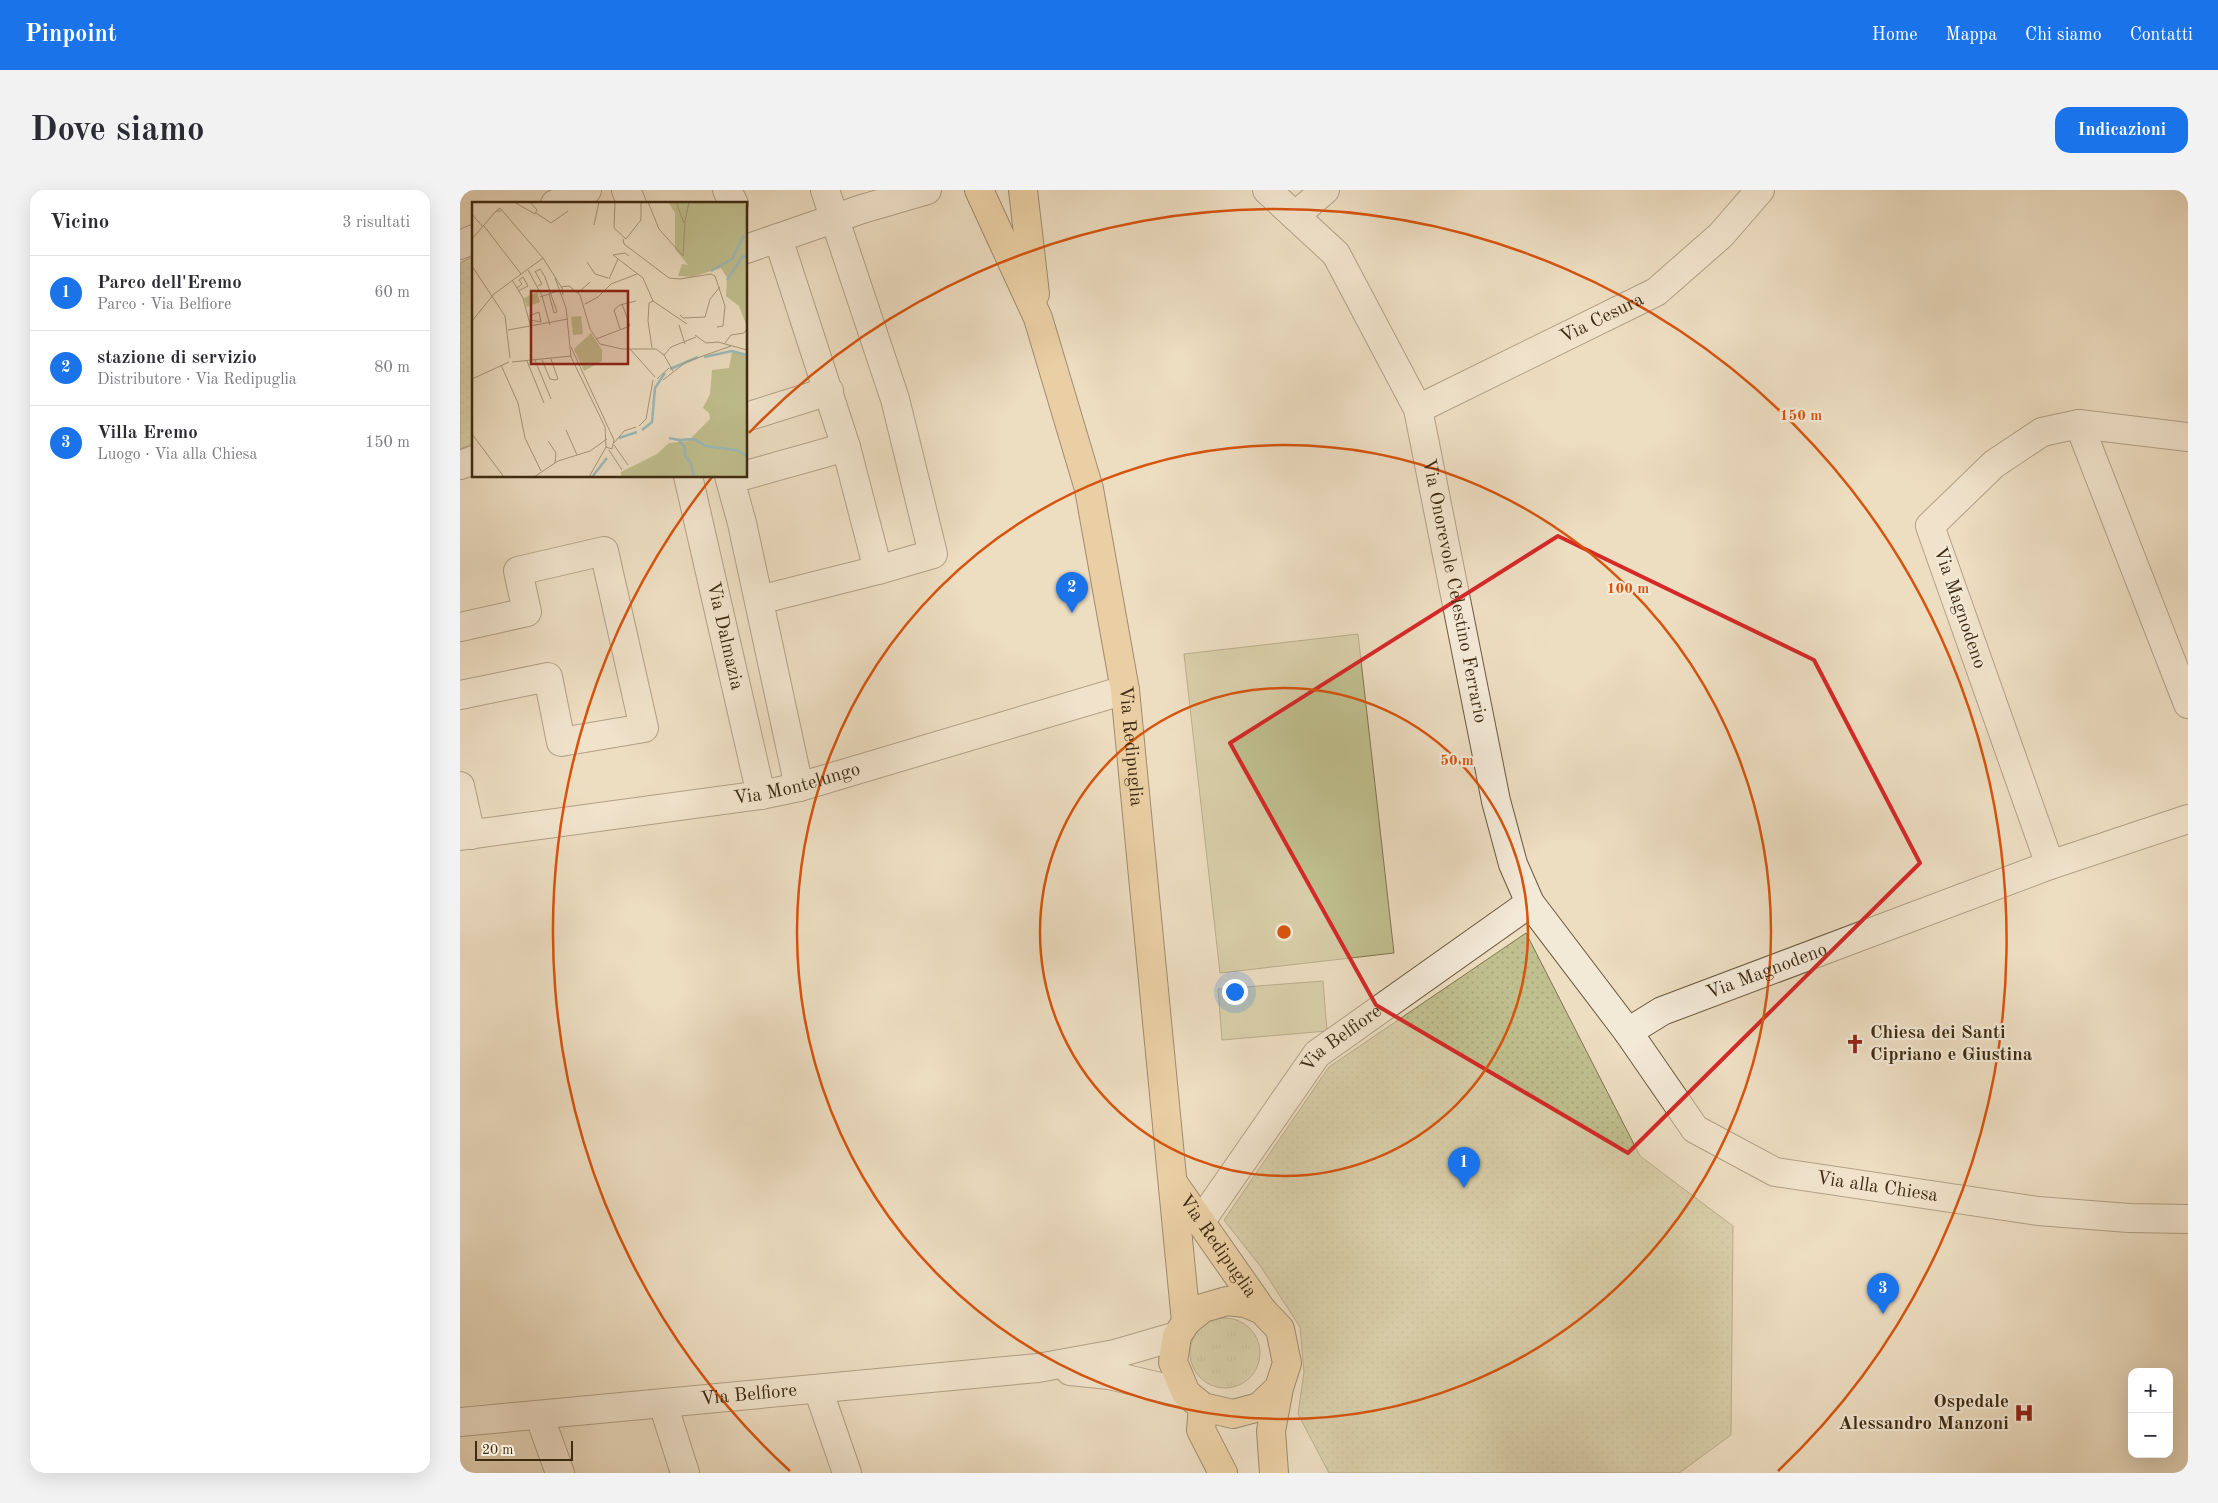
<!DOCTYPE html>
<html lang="it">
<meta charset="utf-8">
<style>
body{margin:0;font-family:"Old Standard TT",serif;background:#f2f2f3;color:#2b2b33}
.controls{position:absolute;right:15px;bottom:15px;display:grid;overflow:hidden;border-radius:10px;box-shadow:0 5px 20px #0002}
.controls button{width:45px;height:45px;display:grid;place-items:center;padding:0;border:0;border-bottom:1px solid #e1e1e2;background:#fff;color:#2b2b33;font:25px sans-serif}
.scale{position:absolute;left:15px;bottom:12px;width:98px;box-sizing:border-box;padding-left:5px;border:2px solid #3e2b12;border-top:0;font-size:14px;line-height:18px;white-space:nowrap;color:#3e2b12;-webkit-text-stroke:4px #f3e9d7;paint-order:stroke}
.you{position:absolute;left:774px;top:801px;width:18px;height:18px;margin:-12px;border:4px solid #fff;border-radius:50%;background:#1a73e8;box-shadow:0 0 0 8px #1a73e833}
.badge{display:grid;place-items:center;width:32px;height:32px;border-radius:50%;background:#1a73e8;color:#fff;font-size:16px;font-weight:700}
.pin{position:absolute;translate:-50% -41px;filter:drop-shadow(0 1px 2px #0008)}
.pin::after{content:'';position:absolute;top:26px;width:18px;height:15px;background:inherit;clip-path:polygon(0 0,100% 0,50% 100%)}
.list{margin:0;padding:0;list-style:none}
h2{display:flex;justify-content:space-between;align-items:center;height:65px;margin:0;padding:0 20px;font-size:21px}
h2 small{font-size:16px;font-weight:400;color:#7c7c81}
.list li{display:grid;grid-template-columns:32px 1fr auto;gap:15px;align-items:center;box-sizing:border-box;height:75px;padding:0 20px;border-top:1px solid #e1e1e2}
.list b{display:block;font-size:19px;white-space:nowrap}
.list p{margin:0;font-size:16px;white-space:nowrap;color:#7c7c81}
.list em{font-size:16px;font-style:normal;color:#7c7c81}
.map{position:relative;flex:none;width:1728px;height:1283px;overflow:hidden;border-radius:15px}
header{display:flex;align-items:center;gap:30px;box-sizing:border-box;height:70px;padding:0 25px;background:#1a73e8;color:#fff}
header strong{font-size:24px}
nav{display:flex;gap:28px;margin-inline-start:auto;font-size:18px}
.intro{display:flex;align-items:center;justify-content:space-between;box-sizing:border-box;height:120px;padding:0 30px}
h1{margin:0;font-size:35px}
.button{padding:12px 22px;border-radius:15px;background:#1a73e8;color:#fff;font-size:18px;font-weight:700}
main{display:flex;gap:30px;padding:0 30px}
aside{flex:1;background:#fff;border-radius:15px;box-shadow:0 5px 20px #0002}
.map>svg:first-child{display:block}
.grass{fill:url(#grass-tufts);stroke:#7f7550}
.park{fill:url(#park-dots);stroke:#7f7550}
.pitch{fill:#c0bf8e;stroke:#7f7550}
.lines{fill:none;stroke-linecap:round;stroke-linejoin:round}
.minor-casing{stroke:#6a583e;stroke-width:30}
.major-casing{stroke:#3e2b12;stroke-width:30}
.minor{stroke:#f3e9d7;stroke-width:28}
.major{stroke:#e6be80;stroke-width:28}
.marked{fill:none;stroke:#d62828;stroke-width:4;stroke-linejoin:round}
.ring{fill:none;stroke:#d7540d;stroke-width:2.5}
.labels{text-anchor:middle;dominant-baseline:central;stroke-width:4.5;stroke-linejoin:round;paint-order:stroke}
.street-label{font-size:19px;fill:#3e2b12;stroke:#f3e9d7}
.poi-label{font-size:19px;font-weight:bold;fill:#3e2b12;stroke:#f3e9d7;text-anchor:start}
.inset-river{fill:none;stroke:#9bbaba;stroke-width:2.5}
.inset-road{fill:none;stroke:#a7967b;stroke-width:1}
.view{fill:#8f2418;fill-opacity:0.15;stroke:#8f2418;stroke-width:2.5}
.inset-edge{fill:none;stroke:#3e2b12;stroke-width:2.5}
.centre{fill:#d7540d;stroke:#f3e9d7;stroke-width:2.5}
.ring-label{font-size:15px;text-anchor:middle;font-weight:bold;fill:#d7540d;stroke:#f3e9d7;stroke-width:4.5;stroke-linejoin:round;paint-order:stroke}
</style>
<header>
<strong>Pinpoint</strong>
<nav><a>Home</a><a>Mappa</a><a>Chi siamo</a><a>Contatti</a></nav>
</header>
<div class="intro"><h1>Dove siamo</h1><a class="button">Indicazioni</a></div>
<main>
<aside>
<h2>Vicino<small>3 risultati</small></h2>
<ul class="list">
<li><span class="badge">1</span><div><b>Parco dell'Eremo</b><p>Parco · Via Belfiore</p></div><em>60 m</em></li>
<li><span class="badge">2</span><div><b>stazione di servizio</b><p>Distributore · Via Redipuglia</p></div><em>80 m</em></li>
<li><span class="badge">3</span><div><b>Villa Eremo</b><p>Luogo · Via alla Chiesa</p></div><em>150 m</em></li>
</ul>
</aside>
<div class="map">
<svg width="1728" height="1283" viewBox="0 0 1728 1283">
<defs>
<pattern id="grass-tufts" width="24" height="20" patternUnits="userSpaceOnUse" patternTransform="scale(1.25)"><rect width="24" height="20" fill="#c0bf8e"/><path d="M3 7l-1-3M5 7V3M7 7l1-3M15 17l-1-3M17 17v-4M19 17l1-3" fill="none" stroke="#a6a479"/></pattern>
<pattern id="park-dots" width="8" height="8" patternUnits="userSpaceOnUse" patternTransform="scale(1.25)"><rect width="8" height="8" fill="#c0bf8e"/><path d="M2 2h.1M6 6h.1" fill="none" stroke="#a6a479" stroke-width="1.8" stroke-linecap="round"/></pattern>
</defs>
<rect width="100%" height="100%" fill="#edddc1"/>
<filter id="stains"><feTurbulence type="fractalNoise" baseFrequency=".004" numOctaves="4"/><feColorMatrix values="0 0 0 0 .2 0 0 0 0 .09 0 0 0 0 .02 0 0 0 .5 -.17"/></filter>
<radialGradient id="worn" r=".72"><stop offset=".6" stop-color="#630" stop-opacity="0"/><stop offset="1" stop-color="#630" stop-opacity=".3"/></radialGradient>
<!-- grass -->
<circle class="grass" cx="765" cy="1163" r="35"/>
<!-- park -->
<g class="park">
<polygon points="14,66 14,253 0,259 0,73"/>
<polygon points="1066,743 1180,966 1273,1036 1271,1245 1219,1283 869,1283 838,1224 844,1182 840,1137 801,1077 764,1030 869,877"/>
</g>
<!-- pitch -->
<g class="pitch">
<polygon points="898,444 934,763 760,783 724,464"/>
<polygon points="863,791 867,841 762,850 758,799"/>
</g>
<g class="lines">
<defs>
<g id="minor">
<polyline points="166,0 172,14"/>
<polyline points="267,0 274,14"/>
<path id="s1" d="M 807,0 L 876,64 L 958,219 L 1036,611 L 1053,674 L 1070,713 L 1168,842 L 1235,939 L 1315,982 L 1578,1021 L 1669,1028 L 1728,1029"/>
<polyline points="95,14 127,0"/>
<polyline points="835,26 865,0"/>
<polyline points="318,48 386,257 418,380 473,364 435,209 365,0"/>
<polyline points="0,55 14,49"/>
<polyline points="286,59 402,19 467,0"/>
<path id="s2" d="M 958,219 L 1196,102 L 1261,45 L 1300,0"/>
<polyline points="286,227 369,201"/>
<polyline points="1619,234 1728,514"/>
<polyline points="0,275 14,270"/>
<polyline points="286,285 386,257"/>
<path id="s3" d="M 228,286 L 301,605"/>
<polyline points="269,286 282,333 339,597"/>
<polyline points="299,410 418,380"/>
<polyline points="0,437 67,422 58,381 144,361 184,538 101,552 88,487 0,505"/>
<polyline points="0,596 11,645"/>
<path id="s4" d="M 0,646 L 301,605 L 339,597 L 665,500"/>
<polyline points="1590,675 1470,336 1534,274 1582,242 1619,234 1728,247"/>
<path id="s5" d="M 1168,842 L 1202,821 L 1590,675 L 1728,629"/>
<path id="s6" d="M 741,1031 L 857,864 L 1070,713"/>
<polyline points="610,1181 649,1185 726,1203"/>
<polyline points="358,1199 387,1283"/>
<polyline points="203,1214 225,1283"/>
<polyline points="79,1225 100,1283"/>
<path id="s7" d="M 0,1232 L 578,1178 L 655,1164 L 717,1146"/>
</g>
<g id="major">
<path id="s8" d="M 519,0 L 578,128 L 629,299 L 665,500 L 726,1132"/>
<polyline points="563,0 575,104"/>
<path id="s9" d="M 714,994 L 802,1120"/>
<polyline points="743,1217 741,1240 763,1283"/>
<polyline points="814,1283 811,1241 819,1198 827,1173 820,1139 802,1120 785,1113 767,1111 743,1118 726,1132 717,1146 713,1172 726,1203 743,1217 773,1224 799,1217 819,1198"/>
</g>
</defs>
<!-- minor casing -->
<use href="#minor" class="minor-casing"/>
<!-- major casing -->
<use href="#major" class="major-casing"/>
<!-- minor -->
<use href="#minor" class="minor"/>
<!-- major -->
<use href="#major" class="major"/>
</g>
<!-- marked area -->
<path d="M0 0H1728V1283H0ZM 1098,346 L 1354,470 L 1460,673 L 1168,963 L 916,815 L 770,553 Z" fill="#edddc1" fill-opacity=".55" fill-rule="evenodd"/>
<path class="marked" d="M 1098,346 L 1354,470 L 1460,673 L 1168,963 L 916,815 L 770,553 Z"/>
<!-- distance rings -->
<g class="ring">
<circle cx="824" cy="742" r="244"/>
<circle cx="824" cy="742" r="487"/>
<path d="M330 1281A731 731 0 0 1 252 287M289 243A731 731 0 1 1 1318 1281"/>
</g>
<!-- icons -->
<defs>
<symbol id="church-bare" viewBox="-9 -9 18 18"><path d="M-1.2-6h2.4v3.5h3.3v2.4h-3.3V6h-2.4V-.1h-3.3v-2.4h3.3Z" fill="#8f2418" stroke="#f3e9d7" stroke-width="2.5" paint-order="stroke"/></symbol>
<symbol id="hospital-bare" viewBox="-9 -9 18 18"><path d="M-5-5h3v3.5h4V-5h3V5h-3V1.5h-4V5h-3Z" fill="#8f2418" stroke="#f3e9d7" stroke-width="2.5" paint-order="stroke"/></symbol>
</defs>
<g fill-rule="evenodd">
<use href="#church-bare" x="1381" y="840" width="28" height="28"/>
<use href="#hospital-bare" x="1550" y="1209" width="28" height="28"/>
</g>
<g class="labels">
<!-- street labels -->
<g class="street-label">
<text stroke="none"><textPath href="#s2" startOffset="205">Via Cesura</textPath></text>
<text stroke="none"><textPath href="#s1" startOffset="455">Via Onorevole Celestino Ferrario</textPath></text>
<text transform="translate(1499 418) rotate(71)">Via Magnodeno</text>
<text stroke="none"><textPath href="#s3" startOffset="164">Via Dalmazia</textPath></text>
<text stroke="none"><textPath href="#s8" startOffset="580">Via Redipuglia</textPath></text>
<text stroke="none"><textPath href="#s4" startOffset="341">Via Montelungo</textPath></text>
<text stroke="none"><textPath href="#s5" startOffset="152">Via Magnodeno</textPath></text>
<text stroke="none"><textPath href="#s6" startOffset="232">Via Belfiore</textPath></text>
<text stroke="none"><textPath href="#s1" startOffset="1251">Via alla Chiesa</textPath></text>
<text stroke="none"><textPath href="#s9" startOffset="76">Via Redipuglia</textPath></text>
<text stroke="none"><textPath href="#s7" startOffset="290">Via Belfiore</textPath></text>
</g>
<!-- poi labels -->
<g class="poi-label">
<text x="1410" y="843">Chiesa dei Santi<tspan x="1410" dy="22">Cipriano e Giustina</tspan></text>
<text x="1549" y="1212" text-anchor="end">Ospedale<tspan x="1549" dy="22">Alessandro Manzoni</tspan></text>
</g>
</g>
<!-- overview -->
<g transform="translate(12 12)">
<rect width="275" height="275" fill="#edddc1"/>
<path d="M 196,0 L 271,0 L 275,4 L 275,125 L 267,104 L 254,94 L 255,76 L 249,66 L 220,75 L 206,74 L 210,62 L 216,63 L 203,47 L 203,11 ZM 260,150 L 275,153 L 275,274 L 149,275 L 149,270 L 185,252 L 197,241 L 216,239 L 238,217 L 237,211 L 231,206 L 238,192 L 240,168 L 257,166 Z" fill="#c0bf8e"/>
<path d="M 65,90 L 68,100 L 55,105 L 52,96 ZM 119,131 L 130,148 L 130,159 L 112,169 L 102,147 Z" fill="#c0bf8e"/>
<path d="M 109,114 L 111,132 L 101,133 L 99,115 Z" fill="#c0bf8e"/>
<path class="inset-river" d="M 239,69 L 260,57 L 272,33M 255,78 L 271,54 L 275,55M 232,155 L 260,149 L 275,153M 198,167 L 226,155M 170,228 L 180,220 L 183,186 L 193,171M 147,236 L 165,230M 197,236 L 207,238 L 213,246 L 213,254 L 219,261 L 222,275M 207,238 L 222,237 L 234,244 L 264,248 L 275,254M 120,275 L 135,256"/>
<path class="inset-road" d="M 42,0 L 63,12 L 65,8 L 58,0M 143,0 L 142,26 L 154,37 L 169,18 L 169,0M 176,0 L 187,27 L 211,54 L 213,19 L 217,0M 204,0 L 212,21M 29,9 L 24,9 L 28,6 L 71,56 L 90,86 L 91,93M 64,11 L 79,21 L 96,9M 0,12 L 11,25M 122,23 L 127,0M 12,24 L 49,72M 0,37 L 24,9M 151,37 L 152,42 L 197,76 L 208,77 L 239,72 L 243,74 L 253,104 L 251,124 L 245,125M 141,53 L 171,76 L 181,99M 141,53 L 153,51 L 157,54M 115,60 L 123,72 L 136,76M 0,64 L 33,114 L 38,156M 56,68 L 70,94 L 78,123M 63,69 L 70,82 L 66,84M 63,70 L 68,67 L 73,75 L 85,110 L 82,111 L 77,92M 83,76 L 94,106 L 99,155 L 133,225 L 134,245 L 140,247 L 142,238 L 99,145M 137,77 L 146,57M 40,78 L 51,96 L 59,126M 89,85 L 97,84 L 108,93 L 118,127 L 128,142 L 150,147 L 184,147 L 192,153 L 201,169M 45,86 L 50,82 L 47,78 L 51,75 L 56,84 L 46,89M 106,91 L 118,80M 68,95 L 88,88M 181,99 L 215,122M 113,102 L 126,95 L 139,82 L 165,72M 208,113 L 211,116 L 233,115 L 238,97 L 248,85M 57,114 L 67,110 L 69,120 L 57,118M 0,119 L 22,92 L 71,56M 207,123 L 213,142M 148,127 L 142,108 L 148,103 L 164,99M 36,128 L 96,117M 223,133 L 234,141 L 246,140 L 275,148M 124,137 L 158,124 L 150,102M 253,141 L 259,133 L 272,131 L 275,127M 180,146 L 176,119 L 177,101 L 181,99M 158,147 L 183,175M 192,153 L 199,145 L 224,135M 63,158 L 79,197M 70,158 L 78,177 L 83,178 L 86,177 L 79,157M 55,159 L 72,201M 40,160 L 99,154M 29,163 L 46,201 L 53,236 L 69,269M 0,177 L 37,160M 185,177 L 197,166M 191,178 L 214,160 L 259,144M 167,224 L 174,217 L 181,178M 94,228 L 105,253M 0,232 L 32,275M 76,239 L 84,251 L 83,261M 142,241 L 152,229 L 164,225M 142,243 L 156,263M 137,248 L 150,268M 62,275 L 86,259 L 118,249 L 135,237M 117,275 L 134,245"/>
<path class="view" d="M 59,89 L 156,89 L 156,162 L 59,162 Z"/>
<rect width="275" height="275" class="inset-edge"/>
</g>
<circle cx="824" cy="742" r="8" class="centre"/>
<g class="ring-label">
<text x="1341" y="230">150 m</text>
<text x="1168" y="403">100 m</text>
<text x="997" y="575">50 m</text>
</g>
<rect width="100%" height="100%" filter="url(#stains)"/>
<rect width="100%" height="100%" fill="url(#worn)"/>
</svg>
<div class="controls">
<button>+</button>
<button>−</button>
</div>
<div class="scale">20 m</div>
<div class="you"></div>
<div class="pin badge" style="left:1004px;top:998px">1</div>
<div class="pin badge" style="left:612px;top:423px">2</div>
<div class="pin badge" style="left:1423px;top:1124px">3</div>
</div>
</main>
